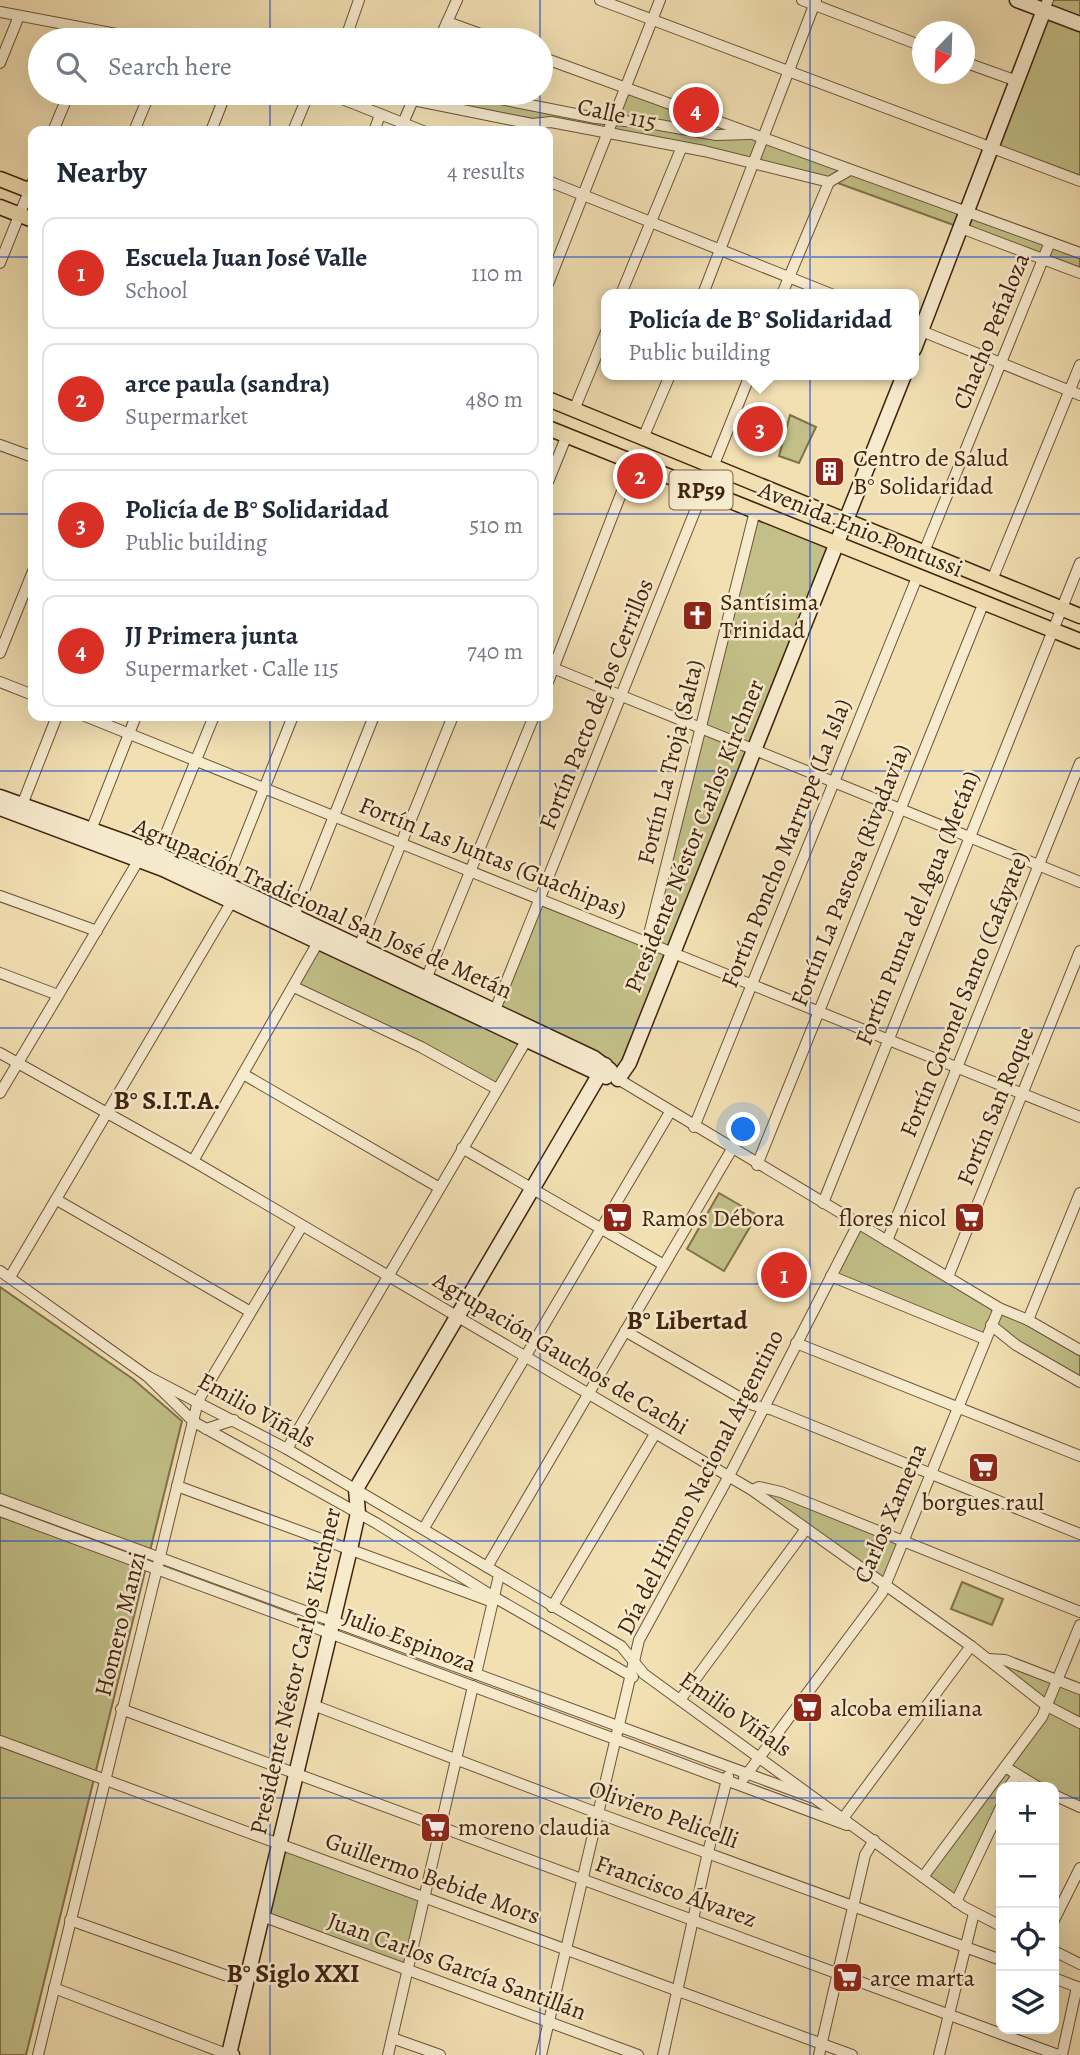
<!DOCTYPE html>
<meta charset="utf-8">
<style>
body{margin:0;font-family:Alegreya,serif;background:#f2f2f3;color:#1f2937}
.controls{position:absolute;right:21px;bottom:21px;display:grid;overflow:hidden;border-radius:14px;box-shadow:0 7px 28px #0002}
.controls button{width:63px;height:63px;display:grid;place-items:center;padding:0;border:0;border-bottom:2px solid #e0e1e3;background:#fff;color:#1f2937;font:35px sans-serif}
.compass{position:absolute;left:912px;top:21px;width:63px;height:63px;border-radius:50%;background:#fff;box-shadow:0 7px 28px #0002;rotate:203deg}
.you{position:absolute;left:744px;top:1130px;width:24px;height:24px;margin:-18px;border:5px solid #fff;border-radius:50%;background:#1a73e8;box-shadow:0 0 0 10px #1a73e833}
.badge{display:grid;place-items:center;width:46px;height:46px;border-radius:50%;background:#d93025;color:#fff;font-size:23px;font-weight:700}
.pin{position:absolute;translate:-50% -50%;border:4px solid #fff;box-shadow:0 2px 7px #0006}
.popup{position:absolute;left:601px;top:289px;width:318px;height:91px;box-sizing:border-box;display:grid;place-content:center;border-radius:14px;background:#fff;filter:drop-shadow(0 2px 5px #0005);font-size:23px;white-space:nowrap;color:#747a83}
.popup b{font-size:26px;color:#1f2937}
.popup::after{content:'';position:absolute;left:50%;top:100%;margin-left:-14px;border:14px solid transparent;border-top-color:#fff}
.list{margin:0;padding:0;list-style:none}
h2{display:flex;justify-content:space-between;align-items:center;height:91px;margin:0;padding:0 28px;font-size:30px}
h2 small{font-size:23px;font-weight:400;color:#747a83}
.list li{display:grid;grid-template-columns:46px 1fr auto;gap:21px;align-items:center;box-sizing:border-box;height:112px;margin:0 14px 14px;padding:0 14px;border:2px solid #e0e1e3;border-radius:14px}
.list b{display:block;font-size:26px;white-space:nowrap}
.list p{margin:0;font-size:23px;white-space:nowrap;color:#747a83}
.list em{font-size:23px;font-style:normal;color:#747a83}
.icon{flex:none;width:38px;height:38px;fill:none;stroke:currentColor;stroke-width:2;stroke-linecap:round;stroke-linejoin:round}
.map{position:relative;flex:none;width:1080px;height:2055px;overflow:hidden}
.search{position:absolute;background:#fff;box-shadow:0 7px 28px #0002;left:28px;top:28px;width:525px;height:77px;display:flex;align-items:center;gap:18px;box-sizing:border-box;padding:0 24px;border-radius:38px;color:#747a83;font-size:26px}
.panel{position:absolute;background:#fff;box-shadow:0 7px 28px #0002;left:28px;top:126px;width:525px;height:595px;border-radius:14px}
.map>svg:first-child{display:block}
.green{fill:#c2c088;stroke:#82714a;stroke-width:2}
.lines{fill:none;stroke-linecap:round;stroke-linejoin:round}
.street-casing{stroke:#6d5236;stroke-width:12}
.secondary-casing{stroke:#41220c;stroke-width:17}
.primary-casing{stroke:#41220c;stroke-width:17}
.street{stroke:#f7ebce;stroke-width:10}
.secondary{stroke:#f7ebce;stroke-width:14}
.primary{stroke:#f2e0b3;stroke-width:14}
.grid{fill:none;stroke:#1d4ed8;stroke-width:2;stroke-opacity:0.55}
.labels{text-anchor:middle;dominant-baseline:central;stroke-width:5;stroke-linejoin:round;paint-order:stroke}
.shield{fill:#f7ebce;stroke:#785e46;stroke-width:2}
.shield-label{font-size:23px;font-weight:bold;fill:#41220c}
.street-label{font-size:24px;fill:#41220c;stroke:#f7ebce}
.poi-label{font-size:24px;fill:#41220c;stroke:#f7ebce;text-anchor:start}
.neighbourhood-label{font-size:26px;font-weight:bold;fill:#41220c;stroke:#f7ebce}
</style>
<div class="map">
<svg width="1080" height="2055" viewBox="0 0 1080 2055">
<rect width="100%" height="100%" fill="#f2e0b3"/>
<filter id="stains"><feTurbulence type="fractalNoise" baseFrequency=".00286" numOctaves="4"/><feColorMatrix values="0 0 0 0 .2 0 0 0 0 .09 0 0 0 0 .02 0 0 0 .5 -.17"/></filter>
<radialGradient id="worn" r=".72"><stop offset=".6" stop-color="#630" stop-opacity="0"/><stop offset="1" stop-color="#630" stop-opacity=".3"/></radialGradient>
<!-- green -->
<g class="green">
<polygon points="1048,0 1080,0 1080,24 1044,10"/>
<polygon points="1045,12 1080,25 1080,179 993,147"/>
<polygon points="627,90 964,213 959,227 835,182 545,121 413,99 416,93 469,93 615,119"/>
<polygon points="968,213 1080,254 1080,272 962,227"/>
<polygon points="790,415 816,427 799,463 779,456"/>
<polygon points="756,514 832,544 751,745 703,725"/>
<polygon points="702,732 750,751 671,947 650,939"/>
<polygon points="539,899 672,951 618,1073 495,1010"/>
<polygon points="318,943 526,1041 497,1089 294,987"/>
<polygon points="719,1193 757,1215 724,1271 687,1249"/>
<polygon points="858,1224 1080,1350 1080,1381 992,1325 985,1339 831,1276"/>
<polygon points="0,1287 133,1379 182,1421 26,2055 0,2055"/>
<polygon points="767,1488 903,1539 886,1584 752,1490"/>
<polygon points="962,1582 1003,1599 992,1625 951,1609"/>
<polygon points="988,1659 1080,1689 1080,1807 1054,1795 1054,1787 1038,1787 1016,1777 1011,1787 1001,1787 1001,1806 956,1902 923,1877 1047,1706"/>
<polygon points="283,1847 420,1900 404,1965 266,1915"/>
</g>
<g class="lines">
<defs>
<g id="street">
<polyline points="600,0 1080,181"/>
<polyline points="802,0 922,46"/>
<polyline points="1044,10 1048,0"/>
<polyline points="0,12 148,40"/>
<polyline points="447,22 497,40"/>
<polyline points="345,40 359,0"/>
<polyline points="439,40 457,0"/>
<polyline points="541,57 1080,253"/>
<polyline points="964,62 1017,81"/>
<polyline points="0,63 19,16"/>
<polyline points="327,93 423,131"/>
<polyline points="470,93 596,118 654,124 716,135 749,134"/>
<polyline points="413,100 532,124 551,122 704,151 829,182 850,170"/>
<polyline points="403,123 416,93"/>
<polyline points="53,131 69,93"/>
<polyline points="134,131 150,93"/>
<polyline points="211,131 226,93"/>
<polyline points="293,131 309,93"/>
<polyline points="374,131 380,115"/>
<polyline points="548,181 831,294"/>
<polyline points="961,228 1080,273"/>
<polyline points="0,263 33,181"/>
<polyline points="548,284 660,0"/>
<polyline points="621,294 681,149"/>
<polyline points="703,294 816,0"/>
<polyline points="782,294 829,182"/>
<polyline points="914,328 1080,395"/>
<polyline points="574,410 606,332"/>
<polyline points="643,438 670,375"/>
<polyline points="0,445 33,457"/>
<polyline points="713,467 750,375"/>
<polyline points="548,482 567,435"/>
<polyline points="924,552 1050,242"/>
<polyline points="992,580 1080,365"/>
<polyline points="0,653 33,571"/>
<polyline points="548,666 1080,882"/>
<polyline points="0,682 33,695"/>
<polyline points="548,682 633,463"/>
<polyline points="85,716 1080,1117"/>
<polyline points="22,805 57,716"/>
<polyline points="91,830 136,716"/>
<polyline points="156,858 214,716"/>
<polyline points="226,884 293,716"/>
<polyline points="0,896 97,931"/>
<polyline points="294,916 374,716"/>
<polyline points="647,942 755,511"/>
<polyline points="359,947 453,716"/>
<polyline points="0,973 58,995"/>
<polyline points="424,984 534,716"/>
<polyline points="294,987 421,1047 497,1089"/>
<polyline points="495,1010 703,491"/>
<polyline points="0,1053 193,1161 752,1490 971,1646 1047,1706 1080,1723"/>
<polyline points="243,1074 438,1187"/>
<polyline points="618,1079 999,1308 1028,1320 1080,1350"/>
<polyline points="0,1093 141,856"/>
<polyline points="694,1127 918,575"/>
<polyline points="462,1148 664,1265"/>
<polyline points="193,1161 321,937"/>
<polyline points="757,1165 984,602"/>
<polyline points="57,1200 249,1311"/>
<polyline points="823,1203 1080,563"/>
<polyline points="887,1241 1080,763"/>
<polyline points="0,1271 147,1376 194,1422 376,1523 494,1597 633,1677"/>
<polyline points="831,1276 985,1339"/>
<polyline points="10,1277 235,896"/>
<polyline points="948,1277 1080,951"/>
<polyline points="1028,1320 1080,1193"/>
<polyline points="991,1325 1016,1345 1080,1382"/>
<polyline points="625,1331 753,1405 773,1410 1080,1534"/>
<polyline points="796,1343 1080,1456"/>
<polyline points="147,1376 287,1449 621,1646 644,1674 964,1907 1001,1926"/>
<polyline points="206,1429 234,1420"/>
<polyline points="287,1449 526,1041"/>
<polyline points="177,1486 493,1602"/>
<polyline points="752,1490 759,1487 781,1492 1080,1612"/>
<polyline points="0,1499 811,1797"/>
<polyline points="0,1511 847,1825"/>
<polyline points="424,1528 670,1112"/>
<polyline points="487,1567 732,1149"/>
<polyline points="552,1607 655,1434"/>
<polyline points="988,1659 1005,1660 1080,1689"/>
<polyline points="476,1674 499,1575"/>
<polyline points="680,1700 806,1529"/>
<polyline points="313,1705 600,1814 1001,1960"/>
<polyline points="121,1709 1058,2055"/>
<polyline points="0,1741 852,2055"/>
<polyline points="1005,1767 1038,1787"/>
<polyline points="744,1778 882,1593 999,1308"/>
<polyline points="1009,1787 1016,1777"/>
<polyline points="1054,1795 1080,1807"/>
<polyline points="844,1817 971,1646"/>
<polyline points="923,1877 1042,1717 1080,1625"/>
<polyline points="956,1902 1001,1807"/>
<polyline points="262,1916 638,2055"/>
<polyline points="70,1920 247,1983"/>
<polyline points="1054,1920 1080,1868"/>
<polyline points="1054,1951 1080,1964"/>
<polyline points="1054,1978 1080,1988"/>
<polyline points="54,1988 229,2055"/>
<polyline points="392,2038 440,2055"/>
<polyline points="38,2055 198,1401 302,1226"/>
<polyline points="388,2055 473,1686"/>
<polyline points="541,2055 639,1640 729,1476 858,1224"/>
<polyline points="663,2055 708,1852 728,1776"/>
<polyline points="819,2055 865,1855 874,1840"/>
<polyline points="939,2055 974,1913"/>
<polyline points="1062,2055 1077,1987"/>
</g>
<g id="secondary">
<polyline points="1017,0 1080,24"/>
<polyline points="914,349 1044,10"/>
<polyline points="0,797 145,849 226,884 594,1058 610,1070"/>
<polyline points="0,808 163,869 606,1077"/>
<polyline points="618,1079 629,1063 904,375"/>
<polyline points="232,2055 229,2054 350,1549 358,1513 356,1489 605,1065"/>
</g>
<g id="primary">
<polyline points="0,179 33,192"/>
<polyline points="0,207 33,220"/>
<polyline points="548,399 1080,616"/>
<polyline points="548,428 1080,641"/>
</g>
</defs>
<!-- street casing -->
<use href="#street" class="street-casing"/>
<!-- secondary casing -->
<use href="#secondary" class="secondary-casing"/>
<!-- primary casing -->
<use href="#primary" class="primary-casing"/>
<!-- street -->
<use href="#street" class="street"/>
<!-- secondary -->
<use href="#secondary" class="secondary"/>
<!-- primary -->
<use href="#primary" class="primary"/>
</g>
<!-- grid -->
<path class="grid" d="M 270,0 L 270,40M 540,0 L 540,40M 810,0 L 810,2055M 270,93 L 270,131M 540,93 L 540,131M 0,257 L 33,257M 548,257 L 1080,257M 0,514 L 33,514M 548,514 L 1080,514M 270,716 L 270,2055M 540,716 L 540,2055M 0,771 L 1080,771M 0,1028 L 1080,1028M 0,1284 L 1080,1284M 0,1541 L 1080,1541M 0,1798 L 1001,1798M 1054,1798 L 1080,1798"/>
<!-- icons -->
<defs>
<symbol id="building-square" viewBox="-11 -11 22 22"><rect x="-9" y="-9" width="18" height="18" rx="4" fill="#8f2418" stroke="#f7ebce"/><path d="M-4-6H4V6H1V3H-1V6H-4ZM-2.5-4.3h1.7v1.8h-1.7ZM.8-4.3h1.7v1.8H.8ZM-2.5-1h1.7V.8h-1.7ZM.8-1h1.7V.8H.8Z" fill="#fff"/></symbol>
<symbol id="church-square" viewBox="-11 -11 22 22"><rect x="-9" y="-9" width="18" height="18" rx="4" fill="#8f2418" stroke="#f7ebce"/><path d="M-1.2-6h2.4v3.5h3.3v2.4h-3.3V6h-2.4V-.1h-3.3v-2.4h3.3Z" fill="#fff"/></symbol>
<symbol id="supermarket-square" viewBox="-11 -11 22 22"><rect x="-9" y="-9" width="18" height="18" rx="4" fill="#8f2418" stroke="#f7ebce"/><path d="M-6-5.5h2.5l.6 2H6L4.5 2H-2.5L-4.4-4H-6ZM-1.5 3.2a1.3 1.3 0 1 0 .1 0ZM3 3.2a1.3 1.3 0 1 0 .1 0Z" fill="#fff"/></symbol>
</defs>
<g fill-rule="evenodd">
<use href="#building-square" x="812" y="454" width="35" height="35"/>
<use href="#church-square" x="680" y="598" width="35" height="35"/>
<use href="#supermarket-square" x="600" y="1200" width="35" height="35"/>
<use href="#supermarket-square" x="952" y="1200" width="35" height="35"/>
<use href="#supermarket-square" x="966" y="1450" width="35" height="35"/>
<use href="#supermarket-square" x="790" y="1690" width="35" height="35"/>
<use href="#supermarket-square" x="418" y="1810" width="35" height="35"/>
<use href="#supermarket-square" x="830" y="1960" width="35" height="35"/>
</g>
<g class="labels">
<!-- shield labels -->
<rect class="shield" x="669.5" y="470.5" width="63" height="39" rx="5"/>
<g class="shield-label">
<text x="701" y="490">RP59</text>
</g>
<!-- street labels -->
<g class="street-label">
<text transform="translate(617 114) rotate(12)">Calle 115</text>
<text transform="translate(991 331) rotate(-68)">Chacho Peñaloza</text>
<text transform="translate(861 529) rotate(22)">Avenida Enio Pontussi</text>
<text transform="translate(596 704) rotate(-68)">Fortín Pacto de los Cerrillos</text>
<text transform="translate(670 762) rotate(-76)">Fortín La Troja (Salta)</text>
<text transform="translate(694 836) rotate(-68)">Presidente Néstor Carlos Kirchner</text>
<text transform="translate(786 843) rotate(-68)">Fortín Poncho Marrupe (La Isla)</text>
<text transform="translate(493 857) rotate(22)">Fortín Las Juntas (Guachipas)</text>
<text transform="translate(850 875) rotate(-68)">Fortín La Pastosa (Rivadavia)</text>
<text transform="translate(323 908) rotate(24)">Agrupación Tradicional San José de Metán</text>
<text transform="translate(917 908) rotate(-68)">Fortín Punta del Agua (Metán)</text>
<text transform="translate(964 994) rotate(-68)">Fortín Coronel Santo (Cafayate)</text>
<text transform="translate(995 1106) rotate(-68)">Fortín San Roque</text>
<text transform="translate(561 1353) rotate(31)">Agrupación Gauchos de Cachi</text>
<text transform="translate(257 1410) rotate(29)">Emilio Viñals</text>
<text transform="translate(700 1482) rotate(-63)">Día del Himno Nacional Argentino</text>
<text transform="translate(890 1513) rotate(-67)">Carlos Xamena</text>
<text transform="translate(120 1624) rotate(-76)">Homero Manzi</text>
<text transform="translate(410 1640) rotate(21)">Julio Espinoza</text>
<text transform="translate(295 1671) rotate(-77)">Presidente Néstor Carlos Kirchner</text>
<text transform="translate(736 1714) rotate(35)">Emilio Viñals</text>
<text transform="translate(664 1814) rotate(20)">Oliviero Pelicelli</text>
<text transform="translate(433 1878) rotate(20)">Guillermo Bebide Mors</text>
<text transform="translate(676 1891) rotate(20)">Francisco Álvarez</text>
<text transform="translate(457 1966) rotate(20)">Juan Carlos García Santillán</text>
</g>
<!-- poi labels -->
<g class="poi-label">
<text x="853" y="458">Centro de Salud<tspan x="853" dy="28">B° Solidaridad</tspan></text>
<text x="720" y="602">Santísima<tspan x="720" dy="28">Trinidad</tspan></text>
<text x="641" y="1218">Ramos Débora</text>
<text x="946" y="1218" text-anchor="end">flores nicol</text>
<text x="983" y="1502" text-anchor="middle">borgues raul</text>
<text x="830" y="1708">alcoba emiliana</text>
<text x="458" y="1827">moreno claudia</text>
<text x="870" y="1978">arce marta</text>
</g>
<!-- neighbourhood labels -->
<g class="neighbourhood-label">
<text x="167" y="1100">B° S.I.T.A.</text>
<text x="687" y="1320">B° Libertad</text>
<text x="293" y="1973">B° Siglo XXI</text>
</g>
</g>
<rect width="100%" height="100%" filter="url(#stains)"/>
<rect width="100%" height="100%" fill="url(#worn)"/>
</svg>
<div class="controls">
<button>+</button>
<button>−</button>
<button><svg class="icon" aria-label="locate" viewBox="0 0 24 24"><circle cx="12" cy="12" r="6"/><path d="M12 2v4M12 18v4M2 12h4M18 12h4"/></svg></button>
<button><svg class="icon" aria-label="layers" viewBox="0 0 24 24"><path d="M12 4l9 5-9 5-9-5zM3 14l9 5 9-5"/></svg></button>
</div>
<svg class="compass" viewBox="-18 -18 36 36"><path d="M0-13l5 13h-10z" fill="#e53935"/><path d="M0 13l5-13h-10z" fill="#747a83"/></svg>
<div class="you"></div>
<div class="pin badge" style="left:784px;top:1275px">1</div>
<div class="pin badge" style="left:640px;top:476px">2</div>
<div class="pin badge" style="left:760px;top:429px">3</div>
<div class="popup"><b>Policía de B° Solidaridad</b>Public building</div>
<div class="pin badge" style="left:696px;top:110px">4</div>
<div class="search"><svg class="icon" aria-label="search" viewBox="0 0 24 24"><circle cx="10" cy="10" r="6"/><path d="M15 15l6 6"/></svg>Search here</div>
<section class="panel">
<h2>Nearby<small>4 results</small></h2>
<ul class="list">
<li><span class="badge">1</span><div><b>Escuela Juan José Valle</b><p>School</p></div><em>110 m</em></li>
<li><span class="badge">2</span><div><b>arce paula (sandra)</b><p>Supermarket</p></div><em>480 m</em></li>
<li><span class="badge">3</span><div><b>Policía de B° Solidaridad</b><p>Public building</p></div><em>510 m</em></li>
<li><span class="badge">4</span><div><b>JJ Primera junta</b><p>Supermarket · Calle 115</p></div><em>740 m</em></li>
</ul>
</section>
</div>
